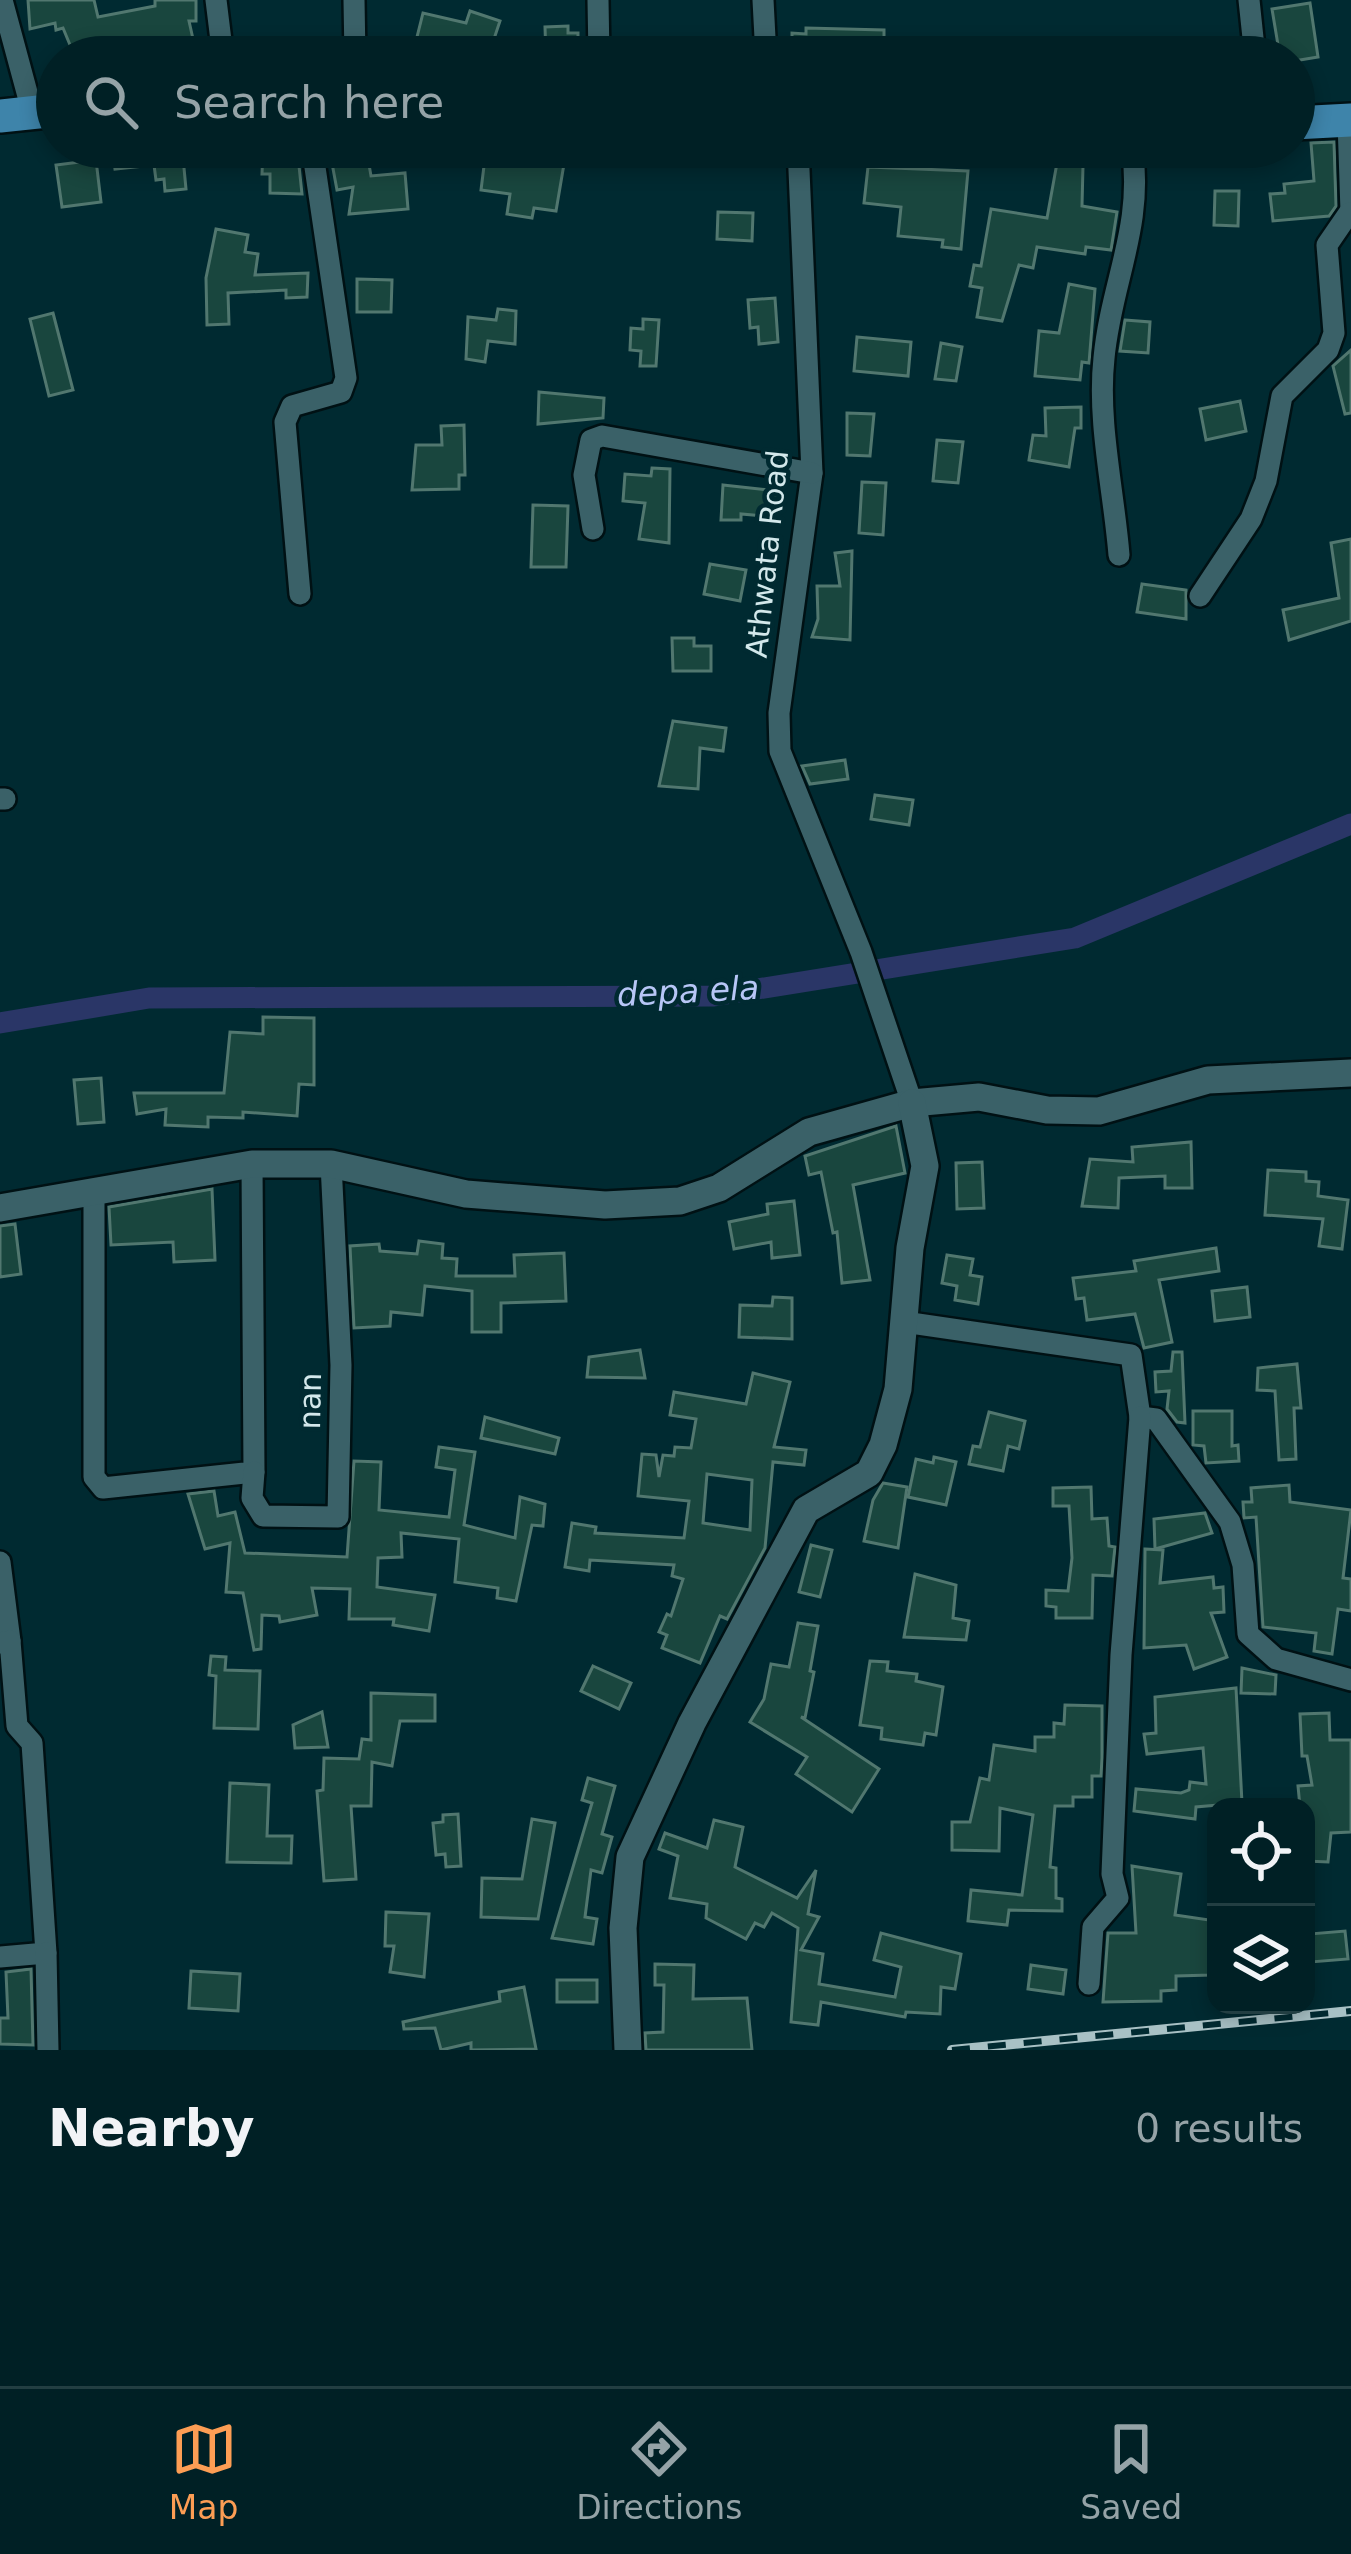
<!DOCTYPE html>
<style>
body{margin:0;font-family:"DejaVu Sans",sans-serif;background:#0a282d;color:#f1f3f6}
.controls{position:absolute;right:36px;bottom:36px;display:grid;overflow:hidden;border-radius:24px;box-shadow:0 6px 18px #0003}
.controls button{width:108px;height:108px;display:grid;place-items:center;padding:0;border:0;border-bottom:3px solid #223e42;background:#002025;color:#f1f3f6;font:60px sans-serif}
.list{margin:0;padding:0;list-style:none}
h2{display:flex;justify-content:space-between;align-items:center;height:156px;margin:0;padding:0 48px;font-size:51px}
h2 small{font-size:39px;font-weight:400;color:#95a3a7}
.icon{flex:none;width:66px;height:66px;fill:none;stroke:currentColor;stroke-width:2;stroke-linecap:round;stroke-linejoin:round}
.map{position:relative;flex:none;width:1351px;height:2050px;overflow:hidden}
.search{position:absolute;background:#002025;box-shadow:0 6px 18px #0003;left:36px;right:36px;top:36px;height:132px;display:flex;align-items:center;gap:30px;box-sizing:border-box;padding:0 42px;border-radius:66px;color:#95a3a7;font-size:45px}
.sheet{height:336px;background:#002025}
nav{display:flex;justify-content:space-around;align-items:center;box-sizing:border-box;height:168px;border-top:3px solid #223e42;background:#002025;font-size:33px;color:#95a3a7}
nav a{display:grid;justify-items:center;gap:6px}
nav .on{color:#fc9d54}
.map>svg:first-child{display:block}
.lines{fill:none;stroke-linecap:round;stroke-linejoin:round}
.canal{stroke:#2a3667;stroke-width:21}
.building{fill:#19463e;stroke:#51776f;stroke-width:3;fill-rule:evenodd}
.minor-casing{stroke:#001114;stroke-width:26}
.tertiary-casing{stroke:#001114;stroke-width:32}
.primary-casing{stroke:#001114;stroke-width:38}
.minor{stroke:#3a6168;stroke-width:21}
.tertiary{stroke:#3a6168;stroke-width:27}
.primary{stroke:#3e84aa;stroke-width:33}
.rail-casing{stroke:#a8c1c5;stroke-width:10}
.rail{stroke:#002a31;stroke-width:6;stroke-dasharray:18;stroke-linecap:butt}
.labels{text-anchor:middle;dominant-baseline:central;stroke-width:9;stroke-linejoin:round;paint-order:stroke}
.street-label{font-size:30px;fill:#d3e8eb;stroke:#002a31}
.water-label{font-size:33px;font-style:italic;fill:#b7c6f6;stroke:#002a31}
</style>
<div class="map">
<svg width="1351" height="2050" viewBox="0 0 1351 2050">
<rect width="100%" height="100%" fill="#002a31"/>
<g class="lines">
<!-- canal -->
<polyline class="canal" points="0,1023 149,998 714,996 1075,938 1351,824"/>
</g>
<!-- building -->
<g class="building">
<polygon points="28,0 94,0 98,17 155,6 155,0 196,0 196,21 189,21 197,57 75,57 63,28 56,30 55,23 30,29"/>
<polygon points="1310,3 1318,57 1294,61 1294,57 1280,57 1272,9"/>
<polygon points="470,11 500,21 488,57 412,57 423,13 466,23"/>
<polygon points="568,26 568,33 578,33 578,57 546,57 545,27"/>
<polygon points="806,28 884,30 884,57 792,57 792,33 806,34"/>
<polygon points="1334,142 1336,206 1329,216 1273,221 1270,194 1285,193 1284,184 1314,181 1311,143"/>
<polygon points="112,147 182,147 186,189 165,191 164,179 156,180 154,165 115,169"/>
<polygon points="263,147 297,147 302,194 270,193 270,174 262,174"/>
<polygon points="329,147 345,147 347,157 367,153 371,176 405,173 408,209 349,214 353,187 337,190"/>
<polygon points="504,155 564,164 556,211 534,208 532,218 507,214 510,194 481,190 485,158 503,160"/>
<polygon points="96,160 101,202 62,207 56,165"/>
<polygon points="1057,163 1083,166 1082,206 1117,212 1111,250 1086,247 1085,254 1037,247 1033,268 1019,265 1002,321 977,317 982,288 970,286 974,265 981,266 991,209 1047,218"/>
<polygon points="868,167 968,171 961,249 942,247 943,240 898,236 901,207 864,203"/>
<polygon points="1215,191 1239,191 1238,226 1214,225"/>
<polygon points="718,212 753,213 752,241 717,239"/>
<polygon points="216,229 248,235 245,252 258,254 255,275 308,273 307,297 286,298 286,290 228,293 229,324 207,325 206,278"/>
<polygon points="357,279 392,280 391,312 357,312"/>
<polygon points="1069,284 1095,289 1089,363 1082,362 1080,380 1035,376 1039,331 1059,333"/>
<polygon points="775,298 778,342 759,344 758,327 750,328 748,300"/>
<polygon points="498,309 516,311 515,344 488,341 485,362 466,359 468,317 496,320"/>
<polygon points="53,313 73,390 49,396 30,319"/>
<polygon points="643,319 659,320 656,366 640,366 641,351 630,350 631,328 643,329"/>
<polygon points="1125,320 1150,322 1148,353 1120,351"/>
<polygon points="857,337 911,342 908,376 854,371"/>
<polygon points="941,343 962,347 956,381 935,379"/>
<polygon points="1351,350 1351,413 1345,414 1333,366"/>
<polygon points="539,392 604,398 603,418 538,424"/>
<polygon points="1240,401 1246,431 1206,440 1200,409"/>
<polygon points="1081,407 1081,428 1075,428 1069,467 1029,460 1033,435 1046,436 1045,408"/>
<polygon points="847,413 874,414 870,456 847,455"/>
<polygon points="464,425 465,475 459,475 459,489 412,490 416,445 442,445 441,426"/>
<polygon points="937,440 963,442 958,483 933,481"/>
<polygon points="652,468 670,469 669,543 639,539 645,503 623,501 625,474 651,476"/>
<polygon points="862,482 886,483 883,535 859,533"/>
<polygon points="723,485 779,491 777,517 741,514 741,520 721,520"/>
<polygon points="533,505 568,506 566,567 531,567"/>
<polygon points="1351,539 1351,621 1289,640 1283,610 1339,598 1331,543"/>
<polygon points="852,551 850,640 812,637 818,619 817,586 840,586 835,553"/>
<polygon points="710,564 746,570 740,601 704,594"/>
<polygon points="1142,584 1186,590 1186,619 1137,612"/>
<polygon points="672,638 694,638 694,646 711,646 711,671 673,671"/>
<polygon points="673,721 726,728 723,751 700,748 698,789 659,786"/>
<polygon points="845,760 848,779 810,784 802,766"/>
<polygon points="875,795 913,800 909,825 871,819"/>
<polygon points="263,1017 314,1018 314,1085 299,1084 297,1116 243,1112 243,1118 208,1117 208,1127 165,1125 166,1109 137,1114 134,1093 224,1093 230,1032 263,1034"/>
<polygon points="101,1078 104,1122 78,1124 74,1080"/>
<polygon points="896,1126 905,1173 853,1185 870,1280 842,1283 837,1232 833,1233 821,1172 809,1175 805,1156"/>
<polygon points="1191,1142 1192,1188 1165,1188 1165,1176 1119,1178 1118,1208 1082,1206 1090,1159 1133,1162 1132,1147"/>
<polygon points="982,1162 984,1208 957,1209 956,1163"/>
<polygon points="1268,1170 1306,1172 1306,1181 1319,1182 1318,1196 1348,1200 1342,1249 1319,1246 1323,1219 1265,1215"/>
<polygon points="212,1189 215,1260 174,1262 173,1242 111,1245 109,1207"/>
<polygon points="794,1201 800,1255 772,1258 771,1242 734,1249 729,1222 768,1214 767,1204"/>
<polygon points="15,1224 21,1274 0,1277 0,1226"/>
<polygon points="419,1241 443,1244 442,1258 457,1259 456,1276 515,1276 514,1255 564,1253 566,1301 501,1303 501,1332 472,1332 472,1291 425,1286 422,1315 391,1312 390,1326 354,1328 350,1246 379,1244 380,1251 417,1254"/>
<polygon points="1216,1248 1219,1271 1159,1280 1172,1342 1144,1348 1135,1314 1087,1320 1084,1298 1076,1299 1073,1278 1136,1271 1134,1261"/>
<polygon points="947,1255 973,1259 970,1275 982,1277 978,1304 955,1300 957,1286 942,1283"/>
<polygon points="1247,1287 1250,1317 1215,1321 1212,1291"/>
<polygon points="773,1297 792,1298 792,1339 739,1337 740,1305 772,1306"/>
<polygon points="640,1350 645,1378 587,1377 589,1357"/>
<polygon points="1173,1352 1182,1352 1185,1423 1177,1422 1167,1409 1169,1391 1156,1392 1155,1372 1171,1371"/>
<polygon points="1297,1364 1301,1408 1294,1408 1296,1459 1279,1460 1275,1391 1257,1390 1258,1368"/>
<path d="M 753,1373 L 790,1382 L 774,1447 L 806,1450 L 804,1465 L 773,1462 L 765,1548 L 727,1619 L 720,1616 L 700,1663 L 662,1648 L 667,1635 L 659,1632 L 667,1614 L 671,1616 L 683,1579 L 672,1576 L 674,1565 L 590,1560 L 589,1571 L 565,1567 L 572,1523 L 596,1527 L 595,1533 L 684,1538 L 689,1501 L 638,1496 L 642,1454 L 656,1455 L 659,1477 L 663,1455 L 674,1456 L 675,1447 L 691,1448 L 696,1419 L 670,1415 L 674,1392 L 746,1404 ZM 707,1474 L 752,1480 L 750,1530 L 703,1523 Z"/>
<polygon points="1193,1411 1232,1411 1232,1446 1238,1445 1239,1461 1206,1463 1204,1446 1193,1445"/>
<polygon points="989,1412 1025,1421 1019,1449 1008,1446 1003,1471 969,1464 973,1446 980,1447"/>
<polygon points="485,1417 559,1438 555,1454 481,1438"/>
<polygon points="439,1447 475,1452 464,1525 515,1538 520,1497 545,1504 543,1526 532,1525 516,1601 497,1598 498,1588 455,1582 459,1539 401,1533 402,1557 378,1558 377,1587 435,1595 429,1631 393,1625 394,1619 349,1619 350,1589 312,1588 317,1615 280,1622 279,1616 262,1615 261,1649 254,1650 243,1593 226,1592 230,1543 205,1549 188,1494 214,1491 218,1516 235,1512 245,1553 347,1557 354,1461 381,1462 379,1510 449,1517 455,1470 436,1467"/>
<polygon points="934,1457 956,1462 946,1505 908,1497 916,1459 933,1463"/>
<polygon points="883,1483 907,1487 898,1548 864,1541 873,1500"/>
<polygon points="1289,1485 1290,1502 1351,1510 1343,1578 1351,1579 1351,1611 1338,1609 1332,1654 1314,1651 1316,1633 1263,1627 1256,1517 1244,1518 1243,1502 1252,1502 1251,1488"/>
<polygon points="1091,1487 1092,1519 1107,1518 1109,1546 1115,1547 1112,1576 1093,1575 1092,1618 1056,1618 1056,1607 1046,1606 1046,1590 1068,1591 1072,1558 1069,1506 1053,1506 1053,1488"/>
<polygon points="1205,1513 1212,1533 1155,1549 1154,1519"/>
<polygon points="811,1545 832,1550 820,1597 799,1592"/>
<polygon points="1145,1549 1163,1550 1160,1583 1213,1577 1214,1588 1223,1587 1224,1612 1211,1613 1227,1657 1194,1669 1186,1645 1144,1648"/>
<polygon points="915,1574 956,1585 953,1618 969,1621 966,1640 904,1637"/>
<polygon points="798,1623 818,1626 810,1671 814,1672 805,1718 801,1717 879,1769 852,1812 796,1774 807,1757 750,1722 764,1699 771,1664 789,1667"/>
<polygon points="211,1656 226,1657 225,1670 260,1671 258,1729 214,1728 216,1676 209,1675"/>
<polygon points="870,1661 888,1662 887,1671 917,1674 916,1681 943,1687 936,1735 925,1733 923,1745 881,1739 882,1728 860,1725"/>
<polygon points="593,1666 631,1683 619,1709 581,1691"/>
<polygon points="1242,1668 1276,1675 1275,1694 1241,1693"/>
<polygon points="1236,1688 1242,1803 1196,1807 1195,1819 1134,1811 1136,1789 1181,1793 1189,1790 1190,1782 1206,1784 1203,1748 1147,1754 1144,1734 1156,1733 1155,1697"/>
<polygon points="371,1693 435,1695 435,1721 400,1721 392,1766 372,1762 371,1806 351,1806 356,1879 324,1881 317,1791 323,1790 324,1758 359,1759 362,1739 371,1740"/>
<polygon points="1065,1705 1102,1706 1102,1758 1101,1776 1092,1776 1092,1797 1073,1797 1073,1806 1055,1806 1050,1867 1056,1868 1056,1898 1062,1899 1062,1911 1009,1910 1007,1925 968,1921 971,1890 1022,1895 1033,1815 1000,1808 999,1851 952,1850 952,1822 970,1822 980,1778 989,1780 994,1745 1035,1751 1035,1737 1054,1737 1054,1723 1064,1724"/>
<polygon points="322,1712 328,1747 295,1748 293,1725"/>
<polygon points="1329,1713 1330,1740 1351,1740 1351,1832 1331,1833 1328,1862 1306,1861 1306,1807 1300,1807 1298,1786 1312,1785 1307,1756 1302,1756 1300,1714"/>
<polygon points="588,1778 615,1786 602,1834 612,1837 602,1873 591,1870 585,1917 597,1919 593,1944 552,1938 592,1803 582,1800"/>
<polygon points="230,1783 269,1785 267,1836 292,1836 291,1863 227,1862"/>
<polygon points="458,1814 461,1866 446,1867 445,1854 436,1855 433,1823 443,1822 443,1815"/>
<polygon points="532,1819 555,1823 538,1919 481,1917 482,1878 522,1879"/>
<polygon points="714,1820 743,1827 735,1867 797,1898 816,1870 808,1914 819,1917 801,1950 823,1954 819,1984 895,1997 901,1967 874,1960 881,1933 961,1954 955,1989 941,1987 940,2014 906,2012 905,2017 821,2002 818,2025 791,2022 798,1928 772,1913 764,1927 755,1923 746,1939 706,1918 707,1904 670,1898 678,1856 659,1849 665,1833 707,1848"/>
<polygon points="1132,1866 1181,1874 1175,1915 1216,1921 1211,1975 1176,1976 1176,1990 1161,1991 1161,2001 1103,2002 1108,1933 1136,1933"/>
<polygon points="386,1912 429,1914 424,1977 390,1972 394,1946 385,1946"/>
<polygon points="1345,1931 1348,1959 1311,1962 1309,1934"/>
<polygon points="655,1964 694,1965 693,1999 747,1998 752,2050 646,2050 645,2033 663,2032 664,1985 655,1985"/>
<polygon points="1031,1965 1066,1970 1063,1994 1028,1989"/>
<polygon points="31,1969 33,2045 0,2044 0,2018 8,2018 6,1972"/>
<polygon points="191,1971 240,1974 238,2011 189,2008"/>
<rect x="557" y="1980" width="40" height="22"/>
<polygon points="524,1987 536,2049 471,2050 471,2043 441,2050 435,2028 404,2029 403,2022 500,2001 499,1992"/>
</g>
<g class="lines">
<defs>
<g id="minor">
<polyline points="2,0 32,111"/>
<polyline points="216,0 223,57"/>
<polyline points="354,0 355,57"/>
<polyline points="598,0 599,57"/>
<polyline points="763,0 766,57"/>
<polyline points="1249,0 1255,57"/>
<polyline points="1348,121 1351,212"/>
<polyline points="798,147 812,473 779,713 780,751 861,952 912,1103"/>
<polyline points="593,529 584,475 591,440 602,436 812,473"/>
<path d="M 1119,555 C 1114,492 1097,421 1104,358 C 1111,282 1144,227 1132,147"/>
<polyline points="300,594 285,422 292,406 341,392 346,378 312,147"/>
<polyline points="1200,596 1251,519 1266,481 1282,396 1328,350 1334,333 1327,245 1349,213"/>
<polyline points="0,799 5,799"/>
<polyline points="94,1190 94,1477 103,1488 254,1472 252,1164"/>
<polyline points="904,1322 1131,1355 1140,1417 1156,1419 1230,1522 1243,1565 1248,1634 1276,1659 1351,1680"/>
<polyline points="254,1472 252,1498 263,1516 338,1517 341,1365 331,1164"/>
<polyline points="0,1562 10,1641"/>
<polyline points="0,1643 10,1641 17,1726 32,1743 46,1953 0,1957"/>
<polyline points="46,1953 48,2050"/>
<polyline points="1089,1984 1093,1927 1118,1898 1112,1874 1121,1655 1140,1417"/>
</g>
<g id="tertiary">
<polyline points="0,1208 252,1164 331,1164 466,1194 605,1205 680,1201 719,1188 809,1132 912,1103 979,1097 1047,1110 1099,1111 1208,1080 1351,1073"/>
<polyline points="628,2050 623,1928 630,1857 692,1723 806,1510 869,1473 883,1445 898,1389 910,1248 925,1166 912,1103"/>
</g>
<g id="primary">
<polyline points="0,116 57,110"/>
<polyline points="1294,123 1351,120"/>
</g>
</defs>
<!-- minor casing -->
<use href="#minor" class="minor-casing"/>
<!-- tertiary casing -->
<use href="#tertiary" class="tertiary-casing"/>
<!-- primary casing -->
<use href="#primary" class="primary-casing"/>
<!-- minor -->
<use href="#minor" class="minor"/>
<!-- tertiary -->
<use href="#tertiary" class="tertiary"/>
<!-- primary -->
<use href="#primary" class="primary"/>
<defs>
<polyline id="rail" points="952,2050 1351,2011"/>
</defs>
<!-- rail casing -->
<use href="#rail" class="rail-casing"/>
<!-- rail -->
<use href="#rail" class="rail"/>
</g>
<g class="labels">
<!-- street labels -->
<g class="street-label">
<text transform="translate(767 554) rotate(-84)">Athwata Road</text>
<text transform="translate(310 1401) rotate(-89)">nan</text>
</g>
<!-- water labels -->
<g class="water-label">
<text transform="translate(688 991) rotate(-3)">depa ela</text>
</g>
</g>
</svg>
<div class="controls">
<button><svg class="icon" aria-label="locate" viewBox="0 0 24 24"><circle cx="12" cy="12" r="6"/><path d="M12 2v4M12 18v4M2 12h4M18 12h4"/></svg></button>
<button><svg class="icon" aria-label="layers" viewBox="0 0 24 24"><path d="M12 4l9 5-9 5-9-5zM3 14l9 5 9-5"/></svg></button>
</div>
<div class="search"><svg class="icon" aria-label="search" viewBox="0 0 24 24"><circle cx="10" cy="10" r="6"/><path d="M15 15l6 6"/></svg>Search here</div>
</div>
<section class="sheet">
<h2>Nearby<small>0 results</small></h2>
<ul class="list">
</ul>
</section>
<nav>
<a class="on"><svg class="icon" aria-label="map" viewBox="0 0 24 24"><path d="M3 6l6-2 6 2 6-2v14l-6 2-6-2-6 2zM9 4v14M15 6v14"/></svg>Map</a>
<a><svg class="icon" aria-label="directions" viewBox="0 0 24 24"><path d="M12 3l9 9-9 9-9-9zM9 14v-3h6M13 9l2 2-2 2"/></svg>Directions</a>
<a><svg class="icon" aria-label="saved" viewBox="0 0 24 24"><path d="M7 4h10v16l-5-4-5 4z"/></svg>Saved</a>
</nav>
